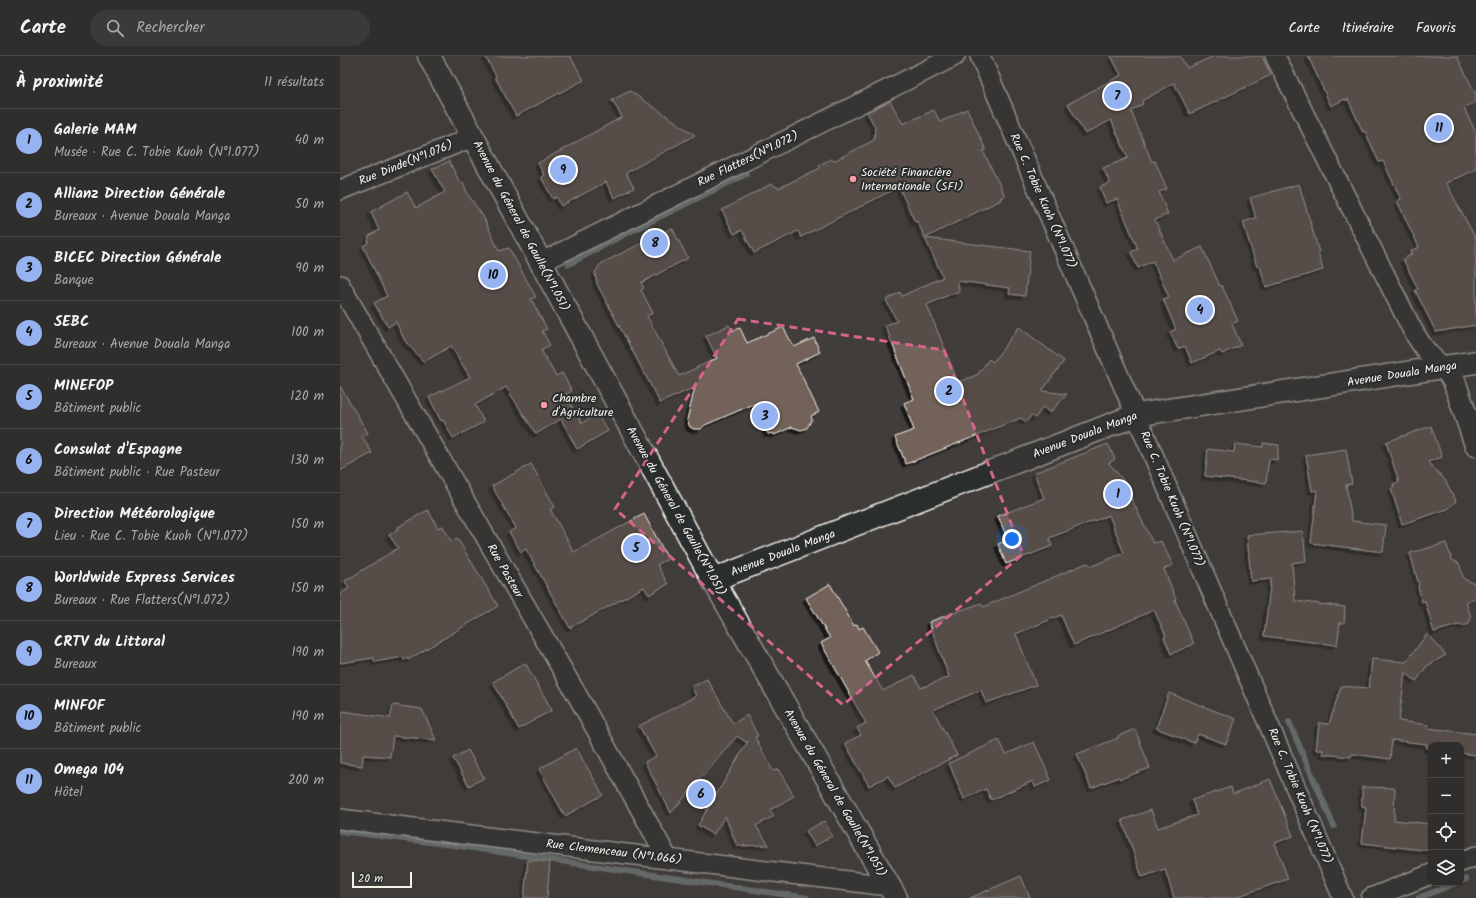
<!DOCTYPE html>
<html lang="fr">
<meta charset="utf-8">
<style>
body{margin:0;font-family:Kalam,sans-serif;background:#3c3a38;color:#f1f3f6}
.controls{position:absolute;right:12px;bottom:12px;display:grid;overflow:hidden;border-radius:8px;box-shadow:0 1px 3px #0004}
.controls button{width:36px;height:36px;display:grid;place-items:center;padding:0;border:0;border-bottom:1px solid #4b4a48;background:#302e2c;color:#f1f3f6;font:20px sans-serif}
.scale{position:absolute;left:12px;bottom:10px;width:60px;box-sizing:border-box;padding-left:4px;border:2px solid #f4f1e8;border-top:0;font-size:11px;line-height:14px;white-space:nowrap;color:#f4f1e8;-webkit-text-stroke:3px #2a2d2e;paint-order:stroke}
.you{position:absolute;left:672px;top:483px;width:14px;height:14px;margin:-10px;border:3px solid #fff;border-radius:50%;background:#1a73e8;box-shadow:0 0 0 6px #1a73e833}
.badge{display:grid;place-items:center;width:26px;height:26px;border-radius:50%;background:#95b2f1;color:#111;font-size:13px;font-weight:700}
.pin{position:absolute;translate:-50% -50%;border:2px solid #fff;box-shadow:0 1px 4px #0006}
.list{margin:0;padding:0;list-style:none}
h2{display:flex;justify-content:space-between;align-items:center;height:52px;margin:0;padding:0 16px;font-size:17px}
h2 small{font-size:13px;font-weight:400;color:#a8a8a9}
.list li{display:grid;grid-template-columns:26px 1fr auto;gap:12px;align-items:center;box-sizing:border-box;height:64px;padding:0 16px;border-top:1px solid #4b4a48}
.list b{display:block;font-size:15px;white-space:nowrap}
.list p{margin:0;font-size:13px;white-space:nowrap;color:#a8a8a9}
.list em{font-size:13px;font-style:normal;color:#a8a8a9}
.icon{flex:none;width:22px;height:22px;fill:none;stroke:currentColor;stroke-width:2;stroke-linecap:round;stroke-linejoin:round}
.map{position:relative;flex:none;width:1136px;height:842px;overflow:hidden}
header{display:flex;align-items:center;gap:24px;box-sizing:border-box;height:56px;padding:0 20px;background:#302e2c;border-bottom:1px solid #4b4a48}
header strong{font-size:19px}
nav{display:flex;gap:22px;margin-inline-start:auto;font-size:14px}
.search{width:280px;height:36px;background:#3c3a38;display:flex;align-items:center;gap:10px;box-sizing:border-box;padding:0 14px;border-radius:22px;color:#a8a8a9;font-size:15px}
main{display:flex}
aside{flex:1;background:#302e2c}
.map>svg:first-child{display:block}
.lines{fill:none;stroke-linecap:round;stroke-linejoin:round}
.stream{stroke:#90a19f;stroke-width:6}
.building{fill:#72625a;stroke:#f4f1e8;filter:url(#shadow)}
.minor-casing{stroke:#f4f1e8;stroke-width:22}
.tertiary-casing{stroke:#f4f1e8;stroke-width:25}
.secondary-casing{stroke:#f4f1e8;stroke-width:25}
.minor{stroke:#2a2d2e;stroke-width:19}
.tertiary{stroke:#2a2d2e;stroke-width:22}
.secondary{stroke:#2a2d2e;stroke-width:22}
.marked{fill:none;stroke:#d4648c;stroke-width:3;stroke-dasharray:8 5;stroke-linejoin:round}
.poi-dot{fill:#ff9aa2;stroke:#2a2d2e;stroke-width:1.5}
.labels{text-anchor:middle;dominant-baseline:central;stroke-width:4;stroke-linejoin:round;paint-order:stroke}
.street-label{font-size:12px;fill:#f4f1e8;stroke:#2a2d2e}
.poi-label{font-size:12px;fill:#f4f1e8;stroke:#2a2d2e;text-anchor:start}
</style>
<header>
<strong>Carte</strong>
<div class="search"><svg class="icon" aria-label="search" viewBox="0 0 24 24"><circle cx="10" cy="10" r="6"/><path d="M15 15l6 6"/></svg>Rechercher</div>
<nav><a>Carte</a><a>Itinéraire</a><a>Favoris</a></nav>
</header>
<main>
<aside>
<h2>À proximité<small>11 résultats</small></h2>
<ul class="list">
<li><span class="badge">1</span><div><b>Galerie MAM</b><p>Musée · Rue C. Tobie Kuoh (N°1.077)</p></div><em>40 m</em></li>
<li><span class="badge">2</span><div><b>Allianz Direction Générale</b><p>Bureaux · Avenue Douala Manga</p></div><em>50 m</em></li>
<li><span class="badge">3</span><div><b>BICEC Direction Générale</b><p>Banque</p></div><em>90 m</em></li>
<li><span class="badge">4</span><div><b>SEBC</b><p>Bureaux · Avenue Douala Manga</p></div><em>100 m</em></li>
<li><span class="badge">5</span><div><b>MINEFOP</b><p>Bâtiment public</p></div><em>120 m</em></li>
<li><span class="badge">6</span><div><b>Consulat d'Espagne</b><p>Bâtiment public · Rue Pasteur</p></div><em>130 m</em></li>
<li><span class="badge">7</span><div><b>Direction Météorologique</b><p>Lieu · Rue C. Tobie Kuoh (N°1.077)</p></div><em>150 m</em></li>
<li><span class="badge">8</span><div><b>Worldwide Express Services</b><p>Bureaux · Rue Flatters(N°1.072)</p></div><em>150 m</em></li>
<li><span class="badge">9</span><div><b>CRTV du Littoral</b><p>Bureaux</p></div><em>190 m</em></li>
<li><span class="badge">10</span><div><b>MINFOF</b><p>Bâtiment public</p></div><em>190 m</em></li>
<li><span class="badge">11</span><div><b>Omega 104</b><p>Hôtel</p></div><em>200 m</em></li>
</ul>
</aside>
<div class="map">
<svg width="1136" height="842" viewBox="0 0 1136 842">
<defs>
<filter id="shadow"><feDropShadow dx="-3.5" dy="3.5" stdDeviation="0" flood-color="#0009"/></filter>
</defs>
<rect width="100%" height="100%" fill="#403d3b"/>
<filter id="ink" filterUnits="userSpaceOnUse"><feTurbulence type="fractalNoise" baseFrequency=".025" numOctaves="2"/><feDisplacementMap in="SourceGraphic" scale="8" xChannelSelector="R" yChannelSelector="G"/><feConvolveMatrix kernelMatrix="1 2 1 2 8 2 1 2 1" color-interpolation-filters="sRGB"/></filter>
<g filter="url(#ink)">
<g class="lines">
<!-- stream -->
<g class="stream">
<polyline points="229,208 283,179 406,118"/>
<polyline points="949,666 994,770"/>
<polyline points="0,775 106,788 467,842"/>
<polyline points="1121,825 1126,823"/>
<polyline points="1079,842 1116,827"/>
</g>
</g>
<!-- building -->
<g class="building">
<polygon points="145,0 230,0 244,24 176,60 155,21 156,20"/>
<polygon points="771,0 840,0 847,12 874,0 922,0 931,19 850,58 834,27 802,45 803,48 791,55 812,106 815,105 827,133 819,136 828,158 815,164 833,204 862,191 880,230 882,230 898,265 892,268 901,289 882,298 880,295 852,307 845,290 838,293 830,276 836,273 823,243 829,241 813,205 798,212 791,196 798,193 777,143 766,147 760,131 770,127 763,112 788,102 771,64 745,78 728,48 781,19"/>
<polygon points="968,0 1117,0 1136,39 1136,46 1124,52 1136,77 1136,113 1106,127 1136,183 1136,269 1096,276 1075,234 1078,233 1063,203 1072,198 1070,195 1079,191 1057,145 1061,143 1043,105 1039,106 1025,75 1023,76 1008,43 1006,45 1005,43 991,50"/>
<polygon points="290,35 355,79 286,117 294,132 274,142 266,126 221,150 217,141 213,143 201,121 204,119 198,107 282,61 272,44"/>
<polygon points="550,45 563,68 594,54 600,66 627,53 646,94 643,95 665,140 660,142 661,144 585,182 577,165 575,166 559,131 461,181 458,175 414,197 402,174 394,178 382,154 431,128 439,132 480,112 479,109 491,103 494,105 534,84 535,71 527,56"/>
<polygon points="109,105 120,127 123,126 128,139 143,160 159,195 169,192 196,241 191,243 207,273 202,275 210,289 201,294 216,320 222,317 232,335 225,339 242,367 257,358 268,375 237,393 221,363 196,378 166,331 135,349 144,366 113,382 103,364 101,365 89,341 130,321 111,290 84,306 65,285 56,266 48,271 34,247 47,240 23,190 28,187 29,180 39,174 31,156 67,136 76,152 105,136 92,113"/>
<polygon points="959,128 979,196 978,196 983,214 926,231 920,210 917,211 903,166 916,162 910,142"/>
<polygon points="332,172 348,202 301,227 304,232 301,234 313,257 307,260 339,320 377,302 366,280 389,269 392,275 400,272 407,287 443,271 454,291 474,282 480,296 456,308 479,356 471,360 472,363 467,372 461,374 452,371 434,379 433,377 428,378 414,348 365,369 361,373 354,373 350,371 347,364 355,331 320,347 257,228 255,217 259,210 262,207"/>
<polygon points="585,182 690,195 685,240 669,238 670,232 618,225 619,237 611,238 587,249 618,326 637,319 649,303 653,306 679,271 724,305 702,335 727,338 710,357 703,351 695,362 692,359 686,366 681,362 566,408 555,381 574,374 564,347 574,343 545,269 557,265 546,244 560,236 562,240 603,221"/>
<polygon points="0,330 28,377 22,380 32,397 0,415"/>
<polygon points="1091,370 1102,401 1088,406 1105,424 1116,445 1108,453 1062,468 1051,432 1054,432 1053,428 1059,426 1046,386"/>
<polygon points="923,387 939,389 937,404 929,403 926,427 865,420 868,393 894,396 895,388 923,391"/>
<polygon points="768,388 775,403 769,407 787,429 792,444 813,487 821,485 833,509 824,513 836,543 835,544 854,588 831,598 824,581 826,580 814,554 734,589 721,559 676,578 696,629 646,647 641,634 593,654 617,699 555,732 548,720 529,730 505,687 521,679 517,672 526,667 481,587 490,582 466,542 490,528 514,570 517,568 519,573 523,571 538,596 525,605 543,635 574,619 581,632 609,621 589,566 641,547 643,551 747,507 752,510 784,497 769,459 709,482 712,490 666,508 658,488 668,484 658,460 704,442 694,417"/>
<polygon points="1006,393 1012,428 1006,429 1012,465 1046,469 1043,496 971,487 977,434 972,435 966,399"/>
<polygon points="191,408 215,451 210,453 234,496 304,458 328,503 317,509 328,528 309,539 304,531 230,572 186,493 181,496 169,476 176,472 152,430"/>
<polygon points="88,454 98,472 103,470 111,485 117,482 158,550 68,604 67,602 64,604 63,601 35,606 34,602 0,607 0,538 9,532 5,525 58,492 49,479 59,472 58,471"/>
<polygon points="963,475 966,505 952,507 955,545 1005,551 1004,567 1000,567 997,589 924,580 931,523 911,525 907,479"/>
<polygon points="1106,487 1112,504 1119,507 1124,523 1136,528 1136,542 1126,546 1131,561 1129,568 1123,570 1118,569 1094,576 1085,545 1082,546 1078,530 1079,529 1070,497"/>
<polygon points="1087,578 1106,599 1087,610 1076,625 1065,616 1059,665 1088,669 1088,672 1136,678 1136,699 1121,697 1121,689 1091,689 1091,693 1086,692 1087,688 1052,684 1050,703 1012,698 1011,701 983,698 983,694 976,694 979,667 989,668 1001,630 1029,632 1032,603 1066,606"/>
<polygon points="185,607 212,654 179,673 153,626"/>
<polygon points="367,623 393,668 407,659 418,680 415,681 433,715 438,713 454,740 430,754 434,760 416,770 429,789 397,790 385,760 373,779 358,769 408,685 406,686 397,680 331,757 305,706 316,700 299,670 356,640 352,631"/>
<polygon points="829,637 896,663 886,688 858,678 854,687 816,672"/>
<polygon points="53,649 82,653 96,684 53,680 50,701 23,699 22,710 0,707 0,660 2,661 2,655 50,662"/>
<polygon points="795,673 810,712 780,723 779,721 751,732 737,698 778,682 778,680"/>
<polygon points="659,684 666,698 694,686 711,724 695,731 693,725 651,744 646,733 624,743 609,707"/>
<polygon points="236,692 263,739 225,760 199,713"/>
<polygon points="128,694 144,722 129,730 113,702"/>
<polygon points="930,723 953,780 935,787 948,823 893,842 834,842 825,813 802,821 782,764 811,754 818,772 857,759 852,744 891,731 893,738"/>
<polygon points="1022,731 1055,732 1054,764 1091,768 1091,795 1022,787 1026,751 1022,750"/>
<polygon points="484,765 492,780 475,790 466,775"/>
<polygon points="188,804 210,806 207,842 184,842"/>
<polygon points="681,820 690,842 630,842"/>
</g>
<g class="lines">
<defs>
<g id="minor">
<polyline points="640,0 796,359 1003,842"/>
<path d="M 935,0 L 1072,273 C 1083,292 1087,298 1105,312"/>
<polyline points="0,134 133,81"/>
<polyline points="200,207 615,0"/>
<polyline points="0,229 241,646 328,803"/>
<polyline points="0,763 549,830"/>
<polyline points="1121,806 1136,800"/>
<polyline points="1031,842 1091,818"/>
</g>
<g id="tertiary">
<polyline points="1105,312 1114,325 1136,389"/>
<polyline points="373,524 796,359 1136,306"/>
</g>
<polyline id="secondary" points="89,0 373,524 556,842"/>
</defs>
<!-- minor casing -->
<use href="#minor" class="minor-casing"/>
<!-- tertiary casing -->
<use href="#tertiary" class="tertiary-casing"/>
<!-- secondary casing -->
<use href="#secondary" class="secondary-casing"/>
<!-- minor -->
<use href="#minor" class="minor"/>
<!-- tertiary -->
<use href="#tertiary" class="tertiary"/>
<!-- secondary -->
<use href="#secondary" class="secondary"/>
</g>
</g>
<!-- marked area -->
<path d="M0 0H1136V842H0ZM 398,263 L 604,294 L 683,498 L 503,649 L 275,453 Z" fill="#403d3b" fill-opacity=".55" fill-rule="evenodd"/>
<path class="marked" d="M 398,263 L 604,294 L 683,498 L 503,649 L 275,453 Z"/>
<!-- markers -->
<g class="poi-dot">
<circle cx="513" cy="123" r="4"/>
<circle cx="204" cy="349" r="4"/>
</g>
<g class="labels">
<!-- street labels -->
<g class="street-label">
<text transform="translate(408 103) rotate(-26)">Rue Flatters(N°1.072)</text>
<text transform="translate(66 107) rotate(-22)">Rue Dinde(N°1.076)</text>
<text transform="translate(703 145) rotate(66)">Rue C. Tobie Kuoh (N°1.077)</text>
<text transform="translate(181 170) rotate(62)">Avenue du Géneral de Gaulle(N°1.051)</text>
<text transform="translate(1062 318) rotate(-9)">Avenue Douala Manga</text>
<text transform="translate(745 379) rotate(-21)">Avenue Douala Manga</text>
<text transform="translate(832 443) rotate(67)">Rue C. Tobie Kuoh (N°1.077)</text>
<text transform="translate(336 455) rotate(61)">Avenue du Géneral de Gaulle(N°1.051)</text>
<text transform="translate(443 497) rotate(-21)">Avenue Douala Manga</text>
<text transform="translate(165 515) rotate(60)">Rue Pasteur</text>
<text transform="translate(495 737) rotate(60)">Avenue du Géneral de Gaulle(N°1.051)</text>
<text transform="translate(960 740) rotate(67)">Rue C. Tobie Kuoh (N°1.077)</text>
<text transform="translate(274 796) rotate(7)">Rue Clemenceau (N°1.066)</text>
</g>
<!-- poi labels -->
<g class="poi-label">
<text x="521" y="116">Société Financière<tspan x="521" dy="14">Internationale (SFI)</tspan></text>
<text x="212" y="342">Chambre<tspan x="212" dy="14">d'Agriculture</tspan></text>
</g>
</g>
</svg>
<div class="controls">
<button>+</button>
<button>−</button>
<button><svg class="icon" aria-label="locate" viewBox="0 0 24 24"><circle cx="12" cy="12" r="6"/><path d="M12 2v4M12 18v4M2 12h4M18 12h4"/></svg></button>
<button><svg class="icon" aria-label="layers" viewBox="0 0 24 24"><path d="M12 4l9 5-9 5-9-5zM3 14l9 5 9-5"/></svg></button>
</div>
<div class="scale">20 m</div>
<div class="you"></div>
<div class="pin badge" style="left:778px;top:438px">1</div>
<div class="pin badge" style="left:609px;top:335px">2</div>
<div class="pin badge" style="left:425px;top:360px">3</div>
<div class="pin badge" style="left:860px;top:254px">4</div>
<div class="pin badge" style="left:296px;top:492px">5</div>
<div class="pin badge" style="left:361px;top:738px">6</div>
<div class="pin badge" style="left:777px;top:40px">7</div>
<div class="pin badge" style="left:315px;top:187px">8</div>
<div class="pin badge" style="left:223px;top:114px">9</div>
<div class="pin badge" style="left:153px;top:219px">10</div>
<div class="pin badge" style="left:1099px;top:72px">11</div>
</div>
</main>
